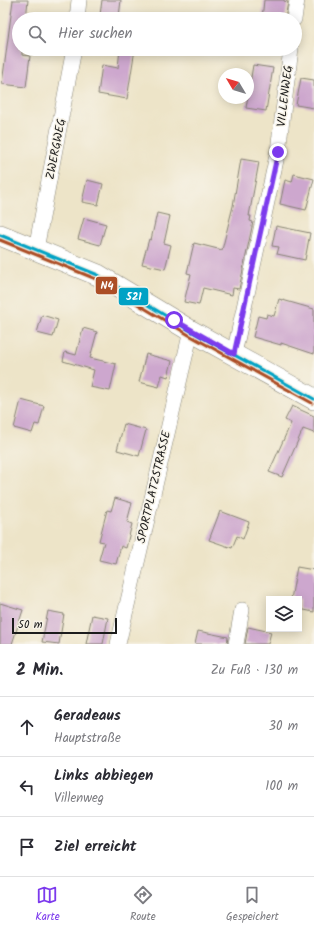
<!DOCTYPE html>
<html lang="de">
<meta charset="utf-8">
<style>
body{margin:0;font-family:Kalam,sans-serif;background:#f7f7f7;color:#2b2b33}
.controls{position:absolute;right:12px;bottom:12px;display:grid;overflow:hidden;border-radius:0px;box-shadow:0 2px 10px #0003}
.controls button{width:36px;height:36px;display:grid;place-items:center;padding:0;border:0;border-bottom:1px solid #e1e1e2;background:#fff;color:#2b2b33;font:20px sans-serif}
.compass{position:absolute;left:218px;top:68px;width:36px;height:36px;border-radius:50%;background:#fff;box-shadow:0 2px 10px #0003;rotate:308deg}
.scale{position:absolute;left:12px;bottom:10px;width:105px;box-sizing:border-box;padding-left:4px;border:2px solid #1c1c1c;border-top:0;font-size:11px;line-height:14px;white-space:nowrap;color:#1c1c1c;-webkit-text-stroke:3px #f7f3e8;paint-order:stroke}
.stop{position:absolute;width:12px;height:12px;margin:-9px;border:3px solid #7c3aed;border-radius:50%;background:#fff}
.stop.end{background:#7c3aed;border-color:#fff;box-shadow:0 1px 4px #0008}
.list{margin:0;padding:0;list-style:none}
h2{display:flex;justify-content:space-between;align-items:center;height:52px;margin:0;padding:0 16px;font-size:17px}
h2 small{font-size:13px;font-weight:400;color:#7c7c81}
.list li{display:grid;grid-template-columns:26px 1fr auto;gap:12px;align-items:center;box-sizing:border-box;height:60px;padding:0 16px;border-top:1px solid #e1e1e2}
.list b{display:block;font-size:15px;white-space:nowrap}
.list p{margin:0;font-size:13px;white-space:nowrap;color:#7c7c81}
.list em{font-size:13px;font-style:normal;color:#7c7c81}
.icon{flex:none;width:22px;height:22px;fill:none;stroke:currentColor;stroke-width:2;stroke-linecap:round;stroke-linejoin:round}
.map{position:relative;flex:none;width:314px;height:644px;overflow:hidden}
.search{position:absolute;background:#fff;box-shadow:0 2px 10px #0003;left:12px;right:12px;top:12px;height:44px;display:flex;align-items:center;gap:10px;box-sizing:border-box;padding:0 14px;border-radius:22px;color:#7c7c81;font-size:15px}
.sheet{height:232px;background:#fff}
nav{display:flex;justify-content:space-around;align-items:center;box-sizing:border-box;height:56px;border-top:1px solid #e1e1e2;background:#fff;font-size:11px;color:#7c7c81}
nav a{display:grid;justify-items:center;gap:2px}
nav .on{color:#7c3aed}
.map>svg:first-child{display:block}
.building{fill:#cda7ce}
.lines{fill:none;stroke-linecap:round;stroke-linejoin:round}
.street-casing{stroke:#848072;stroke-width:16}
.secondary-casing{stroke:#848072;stroke-width:22}
.street{stroke:#fff;stroke-width:15}
.secondary{stroke:#fff;stroke-width:21}
.bus-1-casing{stroke:#f7f3e8;stroke-width:6}
.bus-2-casing{stroke:#f7f3e8;stroke-width:6}
.bus-1{stroke:#01a2c5;stroke-width:3}
.bus-2{stroke:#ac4e26;stroke-width:3}
.route{stroke:#7c3aed;stroke-width:5}
.labels{text-anchor:middle;dominant-baseline:central;stroke-width:3;stroke-linejoin:round;paint-order:stroke}
.street-label{font-size:12px;fill:#1c1c1c;stroke:#f7f3e8}
.line-badge{stroke:#f7f3e8;stroke-width:1.5}
.badge-label{font-size:11px;text-anchor:middle;font-weight:bold;fill:#fff}
</style>
<div class="map">
<svg width="314" height="644" viewBox="0 0 314 644">
<rect width="100%" height="100%" fill="#f7f3e8"/>
<filter id="ink" filterUnits="userSpaceOnUse"><feTurbulence type="fractalNoise" baseFrequency=".025" numOctaves="2"/><feDisplacementMap in="SourceGraphic" scale="8" xChannelSelector="R" yChannelSelector="G"/><feConvolveMatrix kernelMatrix="1 2 1 2 8 2 1 2 1" color-interpolation-filters="sRGB"/></filter>
<filter id="wash" filterUnits="userSpaceOnUse"><feTurbulence type="fractalNoise" baseFrequency=".012" numOctaves="4" result="noise"/><feDisplacementMap in="SourceGraphic" scale="16" xChannelSelector="R" yChannelSelector="G"/><feGaussianBlur stdDeviation="0.9" result="paint"/><feColorMatrix in="noise" values="0 0 0 0 0 0 0 0 0 0 0 0 0 0 0 0 0 1.4 0 .05"/><feComposite in="paint" operator="in"/></filter>
<g filter="url(#wash)">
<rect width="100%" height="100%" fill="#ede4c8"/>
<g id="blocks">
<!-- building -->
<g class="building">
<polygon points="13,0 28,0 26,19 19,19 19,49 22,49 22,55 30,56 26,87 2,84"/>
<polygon points="102,0 121,0 119,17 100,15"/>
<polygon points="264,0 284,0 284,1 288,2 285,19 262,19"/>
<polygon points="120,49 135,49 127,99 98,94 102,65 118,68"/>
<polygon points="253,65 273,68 266,111 246,108"/>
<polygon points="301,78 314,80 314,108 296,105"/>
<polygon points="241,159 259,162 249,216 251,216 250,221 253,222 239,289 233,288 232,295 203,288 199,305 184,302 191,274 187,273 194,243 222,250 233,206"/>
<polygon points="294,174 314,179 306,210 280,204 285,180 292,182"/>
<polygon points="87,180 103,184 98,205 82,202"/>
<polygon points="157,213 170,216 164,243 171,245 165,269 142,264 149,239 151,240"/>
<polygon points="84,218 106,224 100,245 78,239"/>
<polygon points="276,226 310,233 305,260 277,254 279,247 272,246"/>
<polygon points="279,299 314,309 314,354 281,343 281,345 253,337 258,316 266,318 267,314 274,316"/>
<polygon points="42,315 58,320 53,337 37,333"/>
<polygon points="83,328 97,332 90,358 116,364 110,391 90,387 94,370 63,361 65,352 76,355"/>
<polygon points="146,354 172,361 168,377 162,375 159,387 139,382"/>
<polygon points="21,400 44,406 39,425 35,424 32,433 14,428"/>
<polygon points="292,406 314,416 314,433 303,429 282,477 269,472 291,423 285,420"/>
<polygon points="124,424 146,430 139,456 117,450"/>
<polygon points="115,498 132,503 127,522 132,524 126,548 121,546 116,564 99,560 104,542 99,541 107,510 111,511"/>
<polygon points="220,511 249,522 243,539 237,536 232,548 209,540"/>
<polygon points="297,567 314,570 314,612 299,609 299,599 291,599"/>
<polygon points="0,603 23,610 12,644 0,644"/>
<polygon points="48,611 64,614 59,644 42,642"/>
<polygon points="92,615 108,618 103,644 86,644"/>
<polygon points="248,627 271,632 268,644 245,644"/>
<polygon points="198,631 228,637 227,644 195,644"/>
</g>
</g>
</g>
<g filter="url(#ink)">
<use href="#blocks" fill-opacity="0" stroke="#848072" stroke-width="1"/>
<g class="lines">
<defs>
<g id="street">
<polyline points="77,19 79,0"/>
<polyline points="294,19 297,0"/>
<polyline points="36,249 74,49"/>
<polyline points="234,354 278,151 291,49"/>
<polyline points="118,644 191,331"/>
<polyline points="236,644 242,610"/>
</g>
<polyline id="secondary" points="0,235 98,275 191,331 314,399"/>
</defs>
<!-- street casing -->
<use href="#street" class="street-casing"/>
<!-- secondary casing -->
<use href="#secondary" class="secondary-casing"/>
<!-- street -->
<use href="#street" class="street"/>
<!-- secondary -->
<use href="#secondary" class="secondary"/>
<defs>
<polyline id="bus-1" points="0,235 98,275 191,331 314,399"/>
<polyline id="bus-2" points="0,240 96,279 189,335 312,403"/>
</defs>
<!-- bus-1 casing -->
<use href="#bus-1" class="bus-1-casing"/>
<!-- bus-2 casing -->
<use href="#bus-2" class="bus-2-casing"/>
<!-- bus-1 -->
<use href="#bus-1" class="bus-1"/>
<!-- bus-2 -->
<use href="#bus-2" class="bus-2"/>
</g>
</g>
<g class="lines" filter="url(#ink)">
<!-- route -->
<polyline class="route" points="174,320 234,354 278,152"/>
</g>
<g class="labels">
<!-- street labels -->
<g class="street-label">
<text transform="translate(285 96) rotate(-83)">VILLENWEG</text>
<text transform="translate(56 149) rotate(-79)">ZWERGWEG</text>
<text transform="translate(154 487) rotate(-77)">SPORTPLATZSTRASSE</text>
</g>
</g>
<g class="line-badge">
<rect x="95" y="276" width="23" height="19" rx="4" fill="#ac4e26"/>
<rect x="118" y="287" width="31" height="19" rx="4" fill="#01a2c5"/>
</g>
<g class="badge-label">
<text x="107" y="289">N4</text>
<text x="134" y="300">521</text>
</g>
</svg>
<div class="controls">
<button><svg class="icon" aria-label="layers" viewBox="0 0 24 24"><path d="M12 4l9 5-9 5-9-5zM3 14l9 5 9-5"/></svg></button>
</div>
<svg class="compass" viewBox="-18 -18 36 36"><path d="M0-13l5 13h-10z" fill="#e53935"/><path d="M0 13l5-13h-10z" fill="#7c7c81"/></svg>
<div class="scale">50 m</div>
<div class="stop" style="left:174px;top:320px"></div>
<div class="stop end" style="left:278px;top:152px"></div>
<div class="search"><svg class="icon" aria-label="search" viewBox="0 0 24 24"><circle cx="10" cy="10" r="6"/><path d="M15 15l6 6"/></svg>Hier suchen</div>
</div>
<section class="sheet">
<h2>2 Min.<small>Zu Fuß · 130 m</small></h2>
<ul class="list">
<li><svg class="icon" aria-label="ahead" viewBox="0 0 24 24"><path d="M12 20V5M6 11l6-6 6 6"/></svg><div><b>Geradeaus</b><p>Hauptstraße</p></div><em>30 m</em></li>
<li><svg class="icon" aria-label="left" viewBox="0 0 24 24"><path d="M17 20v-9H6M10 6l-5 5 5 5"/></svg><div><b>Links abbiegen</b><p>Villenweg</p></div><em>100 m</em></li>
<li><svg class="icon" aria-label="arrive" viewBox="0 0 24 24"><path d="M6 21V4h12l-3 4 3 4H6"/></svg><div><b>Ziel erreicht</b></div></li>
</ul>
</section>
<nav>
<a class="on"><svg class="icon" aria-label="map" viewBox="0 0 24 24"><path d="M3 6l6-2 6 2 6-2v14l-6 2-6-2-6 2zM9 4v14M15 6v14"/></svg>Karte</a>
<a><svg class="icon" aria-label="directions" viewBox="0 0 24 24"><path d="M12 3l9 9-9 9-9-9zM9 14v-3h6M13 9l2 2-2 2"/></svg>Route</a>
<a><svg class="icon" aria-label="saved" viewBox="0 0 24 24"><path d="M7 4h10v16l-5-4-5 4z"/></svg>Gespeichert</a>
</nav>
